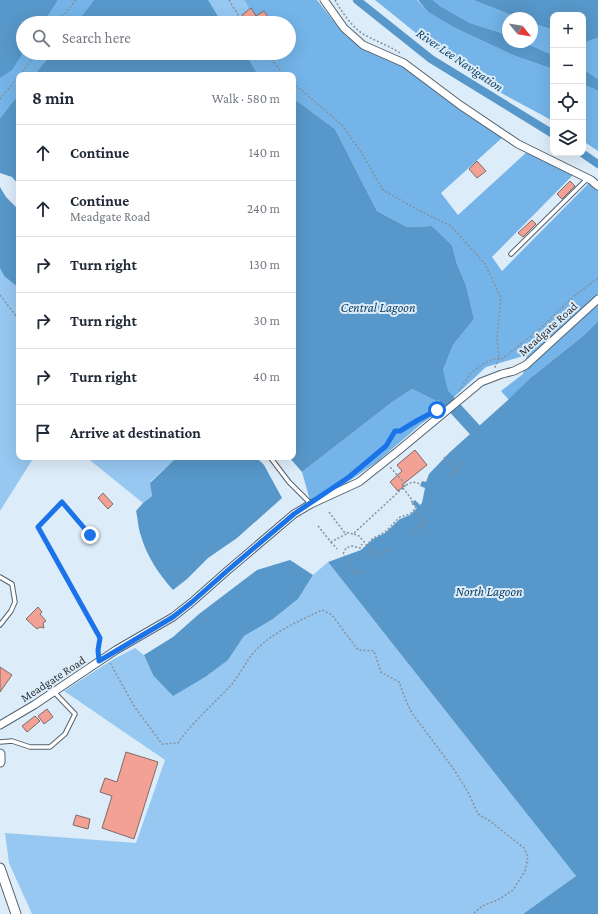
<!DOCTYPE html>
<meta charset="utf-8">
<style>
body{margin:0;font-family:"Crimson Pro",serif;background:#f2f2f3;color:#1f2937}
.controls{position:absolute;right:12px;top:12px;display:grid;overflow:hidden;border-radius:8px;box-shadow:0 4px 16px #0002}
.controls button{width:36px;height:36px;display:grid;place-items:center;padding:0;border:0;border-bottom:1px solid #e0e1e3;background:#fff;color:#1f2937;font:20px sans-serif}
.compass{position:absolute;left:502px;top:12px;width:36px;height:36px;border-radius:50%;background:#fff;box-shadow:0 4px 16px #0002;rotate:120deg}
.stop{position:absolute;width:12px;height:12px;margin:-9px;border:3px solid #1a73e8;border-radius:50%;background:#fff}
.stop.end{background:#1a73e8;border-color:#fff;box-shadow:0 1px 4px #0008}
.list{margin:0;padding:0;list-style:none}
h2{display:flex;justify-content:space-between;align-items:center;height:52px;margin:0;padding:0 16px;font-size:17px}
h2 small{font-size:13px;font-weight:400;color:#747a83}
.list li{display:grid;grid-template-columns:26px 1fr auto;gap:12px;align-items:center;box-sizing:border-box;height:56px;padding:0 16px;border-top:1px solid #e0e1e3}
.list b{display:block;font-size:15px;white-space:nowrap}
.list p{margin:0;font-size:13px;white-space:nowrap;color:#747a83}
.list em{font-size:13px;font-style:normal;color:#747a83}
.icon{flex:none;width:22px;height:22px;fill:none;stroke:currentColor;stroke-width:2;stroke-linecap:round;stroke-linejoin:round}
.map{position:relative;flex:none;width:598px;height:914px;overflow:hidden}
.search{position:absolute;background:#fff;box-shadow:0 4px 16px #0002;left:16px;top:16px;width:280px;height:44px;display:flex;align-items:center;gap:10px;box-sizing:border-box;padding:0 14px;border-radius:22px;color:#747a83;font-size:15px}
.panel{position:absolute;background:#fff;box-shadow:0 4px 16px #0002;left:16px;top:72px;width:280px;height:388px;border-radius:8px}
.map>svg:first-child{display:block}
.green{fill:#97c8f2}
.forest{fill:#74b4e8}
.water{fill:#5797c9}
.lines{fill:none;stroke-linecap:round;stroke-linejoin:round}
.canal{stroke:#5797c9;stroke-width:8}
.river{stroke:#5797c9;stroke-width:13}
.building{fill:#f3a194;stroke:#7e6b68}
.service-casing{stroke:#55626e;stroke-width:5.5}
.minor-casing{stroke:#55626e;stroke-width:9}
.tertiary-casing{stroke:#55626e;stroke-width:11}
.path{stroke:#87919a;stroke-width:1.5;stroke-dasharray:2 2;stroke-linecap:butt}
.service{stroke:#fff;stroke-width:3.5}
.minor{stroke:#fff;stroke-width:7}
.tertiary{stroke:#fff;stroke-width:9}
.route{stroke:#1a73e8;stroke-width:5}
.labels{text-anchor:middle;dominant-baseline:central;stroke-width:4;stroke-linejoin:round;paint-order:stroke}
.street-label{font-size:12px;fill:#2c3237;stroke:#ddecf9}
.water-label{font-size:13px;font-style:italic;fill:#0b3d5f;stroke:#ddecf9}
</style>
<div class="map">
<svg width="598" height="914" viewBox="0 0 598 914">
<rect width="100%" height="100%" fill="#ddecf9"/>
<!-- green -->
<g class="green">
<polygon points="206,0 244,0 258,23 221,23"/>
<polygon points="0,268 4,276 19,288 19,457 34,457 0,511"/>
<polygon points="86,457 177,457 150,482 152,496 143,503"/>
<polygon points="328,562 576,876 523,914 32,914 9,863 5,833 136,843 165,760 64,691 112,660 135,648 144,655 153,675 228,660 244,636 273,619 298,599 313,575"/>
</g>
<!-- forest -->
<g class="forest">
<polygon points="58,0 94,0 76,23 42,23"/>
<polygon points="244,0 317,0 335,23 346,36 360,45 400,64 504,136 441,193 458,215 529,150 574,174 492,257 502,271 589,183 598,188 598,321 583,336 529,379 509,400 501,391 523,374 527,355 486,367 438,412 421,424 377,462 333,492 311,504 302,472 391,403 412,389 436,401 443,370 453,345 474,319 466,285 457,264 452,245 432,226 407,227 377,211 335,129 293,98 293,75 258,75 248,57 251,53 289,53 289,23 258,23"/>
<polygon points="375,0 417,0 428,12 453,27 515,56 553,69 553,121 503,94 447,58"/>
<polygon points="433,0 473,0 519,18 508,18 508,35 470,23 440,6"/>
<polygon points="532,23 553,30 553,55 523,42 532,42"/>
<polygon points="598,38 598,79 583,69 583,41 586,42"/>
<polygon points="23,52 23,53 52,53 34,75 19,75 19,94 0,118 0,78"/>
<polygon points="583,84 598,91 598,151 583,141"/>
</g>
<!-- water -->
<g class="water">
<polygon points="0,0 58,0 43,23 23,23 23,53 12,70 0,78"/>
<polygon points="94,0 208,0 222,23 76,23"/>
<polygon points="418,0 433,0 440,6 470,23 508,35 508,42 523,42 553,55 553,69 515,56 453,27 428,12"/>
<polygon points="473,0 598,0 598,38 586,42 583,41 583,15 553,15 553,30 532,23 532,18 519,18"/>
<polygon points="52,53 245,53 248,57 258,75 34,75"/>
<polygon points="583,69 598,79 598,91 583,84"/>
<polygon points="19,94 19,185 12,177 0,173 0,118"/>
<polygon points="293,98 335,129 377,211 407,227 432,226 452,245 457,264 466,285 474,319 453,345 443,370 448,391 436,401 412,389 391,403 302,472 289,457 293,457"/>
<polygon points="0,187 6,197 19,210 19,288 4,276 0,268"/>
<polygon points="598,321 598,914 523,914 576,876 328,562 361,550 373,539 385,533 400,519 410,515 417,508 412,503 415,500 420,505 422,503 425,488 420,486 422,481 426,482 429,474 450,452 508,400 529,379 583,336"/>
<path d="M 177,457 L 256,457 L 264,465 L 282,498 L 237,538 L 208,558 L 187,579 L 173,590 C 159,574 147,557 141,536 C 138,528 138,519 136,511 L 143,503 L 152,496 L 150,483 Z"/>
<polygon points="290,560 313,575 298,599 273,619 244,636 228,660 205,677 173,696 153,675 144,655 173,637 199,614 257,570"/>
</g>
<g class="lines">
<!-- canal -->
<g class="canal">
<polyline points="357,0 431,59 553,134"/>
<polyline points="582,153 598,164"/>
</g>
<!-- river -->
<polyline class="river" points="443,395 475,430"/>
</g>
<!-- building -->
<g class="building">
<polygon points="251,8 256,16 264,11 268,17 259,23 248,23 242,15"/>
<polygon points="477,161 486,171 477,178 469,169"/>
<polygon points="570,181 575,186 562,199 557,194"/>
<polygon points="532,220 536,224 523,237 518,233"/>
<polygon points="415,450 427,465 402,485 404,486 398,491 390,482 402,471 397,465"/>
<polygon points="103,493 113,504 108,509 98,498"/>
<polygon points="38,607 42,612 40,614 46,621 43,623 44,628 40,627 37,629 26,619"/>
<polygon points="0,667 12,675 0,692"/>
<polygon points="47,709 53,717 44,724 38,716"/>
<polygon points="35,716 40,721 27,732 22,726"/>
<polygon points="126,752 158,762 134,839 102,828 112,796 100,792 105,778 117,782"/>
<polygon points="76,815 90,819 88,829 73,825"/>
</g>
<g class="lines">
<defs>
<g id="service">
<polyline points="511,254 587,179"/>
<polyline points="270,457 289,482 311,504"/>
<polyline points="0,577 12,584 15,602 11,611 0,625"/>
<polyline points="0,742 12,741 30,747 50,747 65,734 75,714 54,692"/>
</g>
<g id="minor">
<polyline points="324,0 344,28 363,45 404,63 460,105 518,144 591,180 598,186"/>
<polyline points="0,725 34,705 116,650 173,617 192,602 227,571 294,514 311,504 359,482 398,451 481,382 502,374 514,371 526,365 598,299"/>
</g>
<g id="tertiary">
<polyline points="0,754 0,762"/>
<polyline points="0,868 16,914"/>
</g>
</defs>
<!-- service casing -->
<use href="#service" class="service-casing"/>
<!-- minor casing -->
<use href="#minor" class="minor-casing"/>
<!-- tertiary casing -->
<use href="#tertiary" class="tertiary-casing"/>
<!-- path -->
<g class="path">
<polyline points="229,0 243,23"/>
<path d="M 335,0 C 342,12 351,26 363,34 C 375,41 388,45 400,53"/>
<polyline points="57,23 76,0"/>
<polyline points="266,53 284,75"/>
<polyline points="20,75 36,53"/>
<polyline points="293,83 342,125 361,152 383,190 418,210 451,226 485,264 501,298 497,337 499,359 494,369"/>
<polyline points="0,99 19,76"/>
<polyline points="0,295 19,320"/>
<path d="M 459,391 C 463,386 466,379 470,374 C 478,367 491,357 502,359 L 541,328 L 573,297 L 598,278"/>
<polyline points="444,457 456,470 449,476"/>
<polyline points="456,470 464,463"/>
<polyline points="345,480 386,446 395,431 400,431 431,413"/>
<polyline points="406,485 413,482 421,484"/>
<polyline points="403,488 413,501"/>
<polyline points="329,512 344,532 353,534 406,485 390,467"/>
<polyline points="318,526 331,542 348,533"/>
<polyline points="411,533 425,523 415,510"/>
<polyline points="354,534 359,536 376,556 392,548"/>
<polyline points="90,535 62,502 38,527 100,638 99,653"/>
<polyline points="331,542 337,549"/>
<polyline points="366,546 372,539 385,532 400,517 410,514 416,508 411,502 413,501"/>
<polyline points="362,570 354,574 343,554 346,548 352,546 360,548 362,544"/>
<path d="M 110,663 L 134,706 L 162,744 L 178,743 C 193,721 214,704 232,684 C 241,673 247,659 257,649 C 275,631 299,621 322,610 L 332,615 L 358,650 L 374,651 L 381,672 L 399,682 L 407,703 L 412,713 L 453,768 L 468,792 L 478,814 L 490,821 L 524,848 L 528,857 L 525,871 L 513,890 L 498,900 L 482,906 L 473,914"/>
</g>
<!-- service -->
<use href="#service" class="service"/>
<!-- minor -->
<use href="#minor" class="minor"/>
<!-- tertiary -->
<use href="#tertiary" class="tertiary"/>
</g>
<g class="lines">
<!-- route -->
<polyline class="route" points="90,535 62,502 38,527 100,638 98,650 99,661 173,617 192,602 227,571 294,514 349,477 386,446 395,431 400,431 418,420 437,410"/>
</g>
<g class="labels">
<!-- street labels -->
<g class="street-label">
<text transform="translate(548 329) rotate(-42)">Meadgate Road</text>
<text transform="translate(53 679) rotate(-33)">Meadgate Road</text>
</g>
<!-- water labels -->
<g class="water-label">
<text transform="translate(460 60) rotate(34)">River Lee Navigation</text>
<text x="378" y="307">Central Lagoon</text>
<text x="489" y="591">North Lagoon</text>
</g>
</g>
</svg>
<div class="controls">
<button>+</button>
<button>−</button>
<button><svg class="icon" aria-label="locate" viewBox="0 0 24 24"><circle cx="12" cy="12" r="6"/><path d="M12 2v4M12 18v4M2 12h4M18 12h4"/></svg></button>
<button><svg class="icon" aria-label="layers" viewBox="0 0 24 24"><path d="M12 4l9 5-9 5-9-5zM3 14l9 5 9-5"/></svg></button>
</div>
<svg class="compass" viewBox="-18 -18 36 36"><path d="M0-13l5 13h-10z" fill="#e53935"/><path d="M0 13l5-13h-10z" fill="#747a83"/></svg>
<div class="stop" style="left:437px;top:410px"></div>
<div class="stop end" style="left:90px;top:535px"></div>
<div class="search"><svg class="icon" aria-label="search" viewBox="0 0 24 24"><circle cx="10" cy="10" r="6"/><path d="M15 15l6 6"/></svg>Search here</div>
<section class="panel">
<h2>8 min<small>Walk · 580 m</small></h2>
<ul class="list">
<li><svg class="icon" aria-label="ahead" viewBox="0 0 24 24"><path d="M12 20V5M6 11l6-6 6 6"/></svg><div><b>Continue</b></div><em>140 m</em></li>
<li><svg class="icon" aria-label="ahead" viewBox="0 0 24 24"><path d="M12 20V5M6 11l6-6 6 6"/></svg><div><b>Continue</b><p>Meadgate Road</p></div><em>240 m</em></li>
<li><svg class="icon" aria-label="right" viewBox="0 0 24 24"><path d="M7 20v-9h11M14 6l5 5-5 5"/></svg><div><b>Turn right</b></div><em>130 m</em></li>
<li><svg class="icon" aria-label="right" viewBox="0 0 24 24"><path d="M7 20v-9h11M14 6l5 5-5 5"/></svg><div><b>Turn right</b></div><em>30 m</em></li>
<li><svg class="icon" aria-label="right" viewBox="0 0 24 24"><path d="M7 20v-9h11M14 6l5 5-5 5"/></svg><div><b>Turn right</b></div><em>40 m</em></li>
<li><svg class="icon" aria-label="arrive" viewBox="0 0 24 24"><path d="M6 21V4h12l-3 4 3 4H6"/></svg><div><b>Arrive at destination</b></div></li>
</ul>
</section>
</div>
